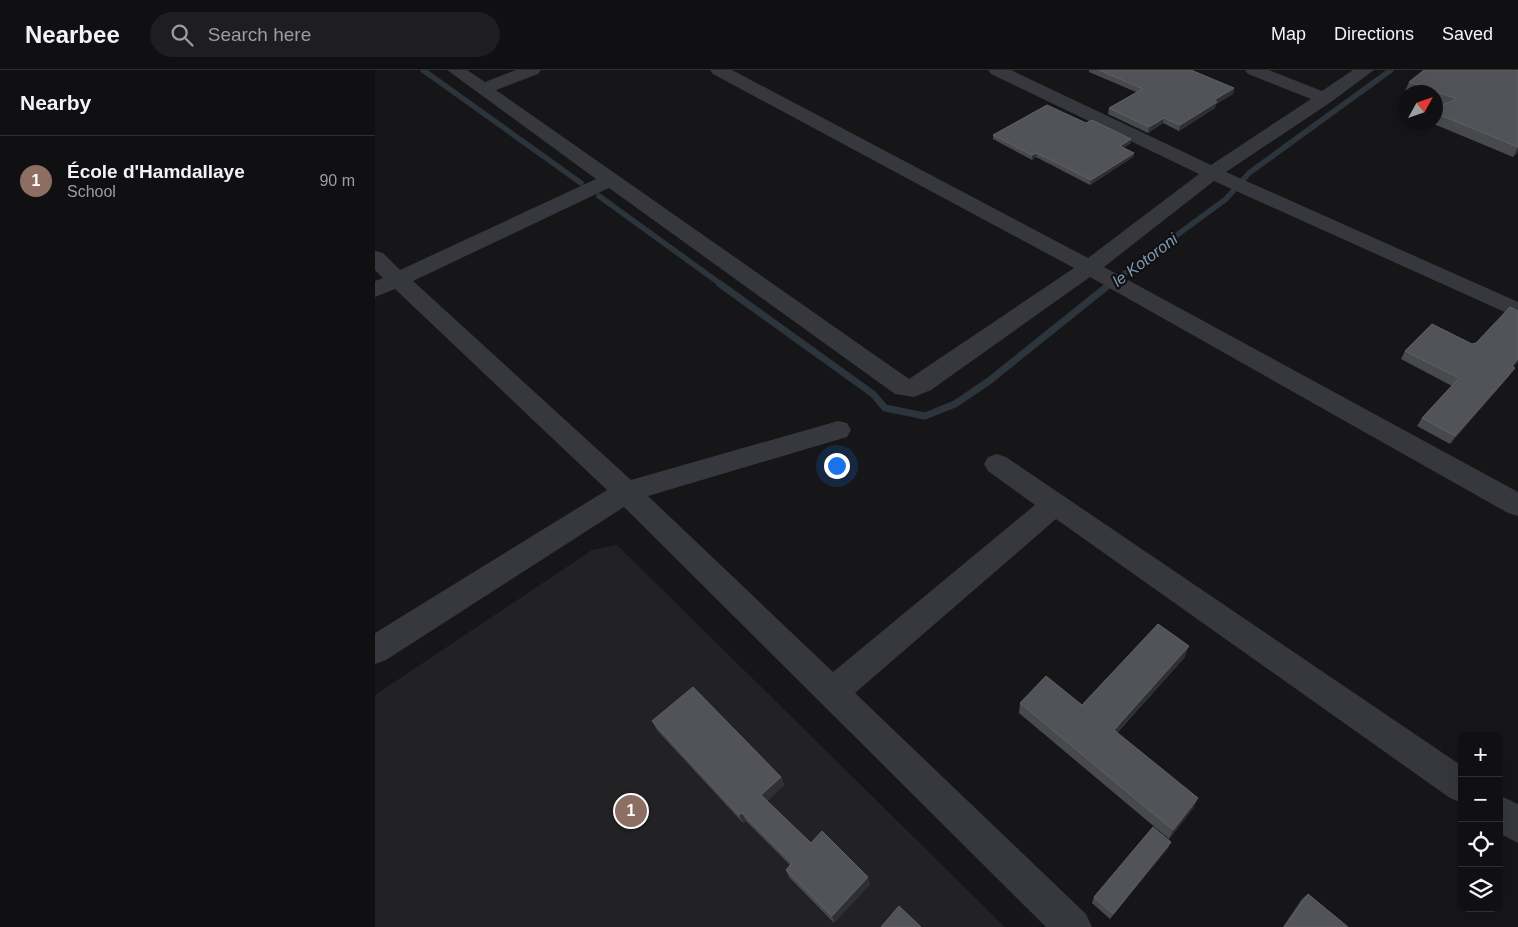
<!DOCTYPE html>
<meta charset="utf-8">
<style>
body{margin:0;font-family:Helvetica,sans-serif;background:#1e1e20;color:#f1f3f6}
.controls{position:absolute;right:15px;bottom:15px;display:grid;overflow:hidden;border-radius:10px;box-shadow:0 5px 20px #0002}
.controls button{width:45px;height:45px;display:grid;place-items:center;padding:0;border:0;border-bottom:1px solid #303032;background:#101012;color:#f1f3f6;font:25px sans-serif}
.compass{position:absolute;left:1023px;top:15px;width:45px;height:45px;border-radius:50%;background:#101012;box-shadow:0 5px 20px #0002;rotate:50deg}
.you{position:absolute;left:461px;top:395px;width:18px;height:18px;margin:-12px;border:4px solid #fff;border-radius:50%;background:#1a73e8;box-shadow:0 0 0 8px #1a73e833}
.badge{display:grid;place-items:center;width:32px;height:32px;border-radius:50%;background:#2563eb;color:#fff;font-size:16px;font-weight:700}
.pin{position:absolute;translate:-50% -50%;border:2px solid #fff;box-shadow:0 1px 5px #0006}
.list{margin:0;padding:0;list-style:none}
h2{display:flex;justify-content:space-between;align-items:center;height:65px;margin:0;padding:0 20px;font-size:21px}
h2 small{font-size:16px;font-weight:400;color:#9c9d9f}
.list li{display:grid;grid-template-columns:32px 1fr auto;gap:15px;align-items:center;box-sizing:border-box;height:90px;padding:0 20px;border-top:1px solid #303032}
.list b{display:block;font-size:19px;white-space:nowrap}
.list p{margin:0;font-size:16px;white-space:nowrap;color:#9c9d9f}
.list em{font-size:16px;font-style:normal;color:#9c9d9f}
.icon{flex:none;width:28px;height:28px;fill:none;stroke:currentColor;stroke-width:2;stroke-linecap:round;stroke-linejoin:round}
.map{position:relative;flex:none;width:1143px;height:857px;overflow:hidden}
header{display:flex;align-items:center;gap:30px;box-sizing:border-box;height:70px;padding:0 25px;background:#101012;border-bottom:1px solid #303032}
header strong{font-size:24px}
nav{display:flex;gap:28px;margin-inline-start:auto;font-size:18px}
.search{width:350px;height:45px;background:#1e1e20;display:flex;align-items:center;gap:12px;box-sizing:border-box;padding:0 18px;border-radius:28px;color:#9c9d9f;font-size:19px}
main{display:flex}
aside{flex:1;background:#101012}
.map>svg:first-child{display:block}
.built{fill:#222225}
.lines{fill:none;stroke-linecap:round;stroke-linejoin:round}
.stream-far1{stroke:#2c353c;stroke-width:5.5}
.stream{stroke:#2c353c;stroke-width:7}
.minor{fill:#37383d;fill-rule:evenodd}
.wall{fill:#47494d}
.shaded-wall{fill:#2f3033}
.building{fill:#525359;stroke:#5f6168}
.labels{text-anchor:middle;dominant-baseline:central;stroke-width:4.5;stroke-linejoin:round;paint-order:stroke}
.far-water-label{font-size:16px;font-style:italic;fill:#7f9bb3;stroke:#111113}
</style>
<header>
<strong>Nearbee</strong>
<div class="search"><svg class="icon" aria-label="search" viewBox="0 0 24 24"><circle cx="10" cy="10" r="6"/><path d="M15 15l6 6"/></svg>Search here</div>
<nav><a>Map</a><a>Directions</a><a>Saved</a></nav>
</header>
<main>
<aside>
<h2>Nearby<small></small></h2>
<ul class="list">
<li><span class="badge" style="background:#8d6e63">1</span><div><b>École d'Hamdallaye</b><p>School</p></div><em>90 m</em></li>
</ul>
</aside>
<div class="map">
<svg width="1143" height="857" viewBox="0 0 1143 857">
<rect width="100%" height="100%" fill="#161618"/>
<!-- built -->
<polygon class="built" points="242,475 630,857 0,857 0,625 217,480"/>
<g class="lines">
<!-- stream-far1 -->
<g class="stream-far1">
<polyline points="48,0 206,113"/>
<polyline points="224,126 347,215"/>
<polyline points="734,215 851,129 874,103 1016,0"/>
</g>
<!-- stream -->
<polyline class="stream" points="345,214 498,324 510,338 550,346 580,334 614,311 735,214"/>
<!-- minor -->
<g class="minor">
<polygon points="72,0 92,0 110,12 141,0 166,0 163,4 121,20 534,309 699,198 338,4 335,0 357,0 713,188 824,104 616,4 613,0 636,0 836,95 936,29 873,4 870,0 894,0 947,21 978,0 999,0 956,32 851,102 1143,232 1143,248 839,111 729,197 1143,422 1143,446 1133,443 715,207 556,320 539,327 520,324 234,118 38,211 256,410 463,351 472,353 476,360 472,367 273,426 458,602 660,435 613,401 609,394 613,387 622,384 631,387 1087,696 1087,733 1075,728 681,449 480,623 711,844 717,857 671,857 249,437 11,590 0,594 0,563 232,420 20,219 0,227 0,211 8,208 0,200 0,181 8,183 25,200 221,109"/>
<polygon points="1124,725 1143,734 1143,773 1124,763"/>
</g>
</g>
<!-- wall -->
<g class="wall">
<polygon points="714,0 781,0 859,18 858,24 841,34 840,38 804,61 788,53 773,63 733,44 734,38 761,22 714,2"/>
<polygon points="1143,0 1143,82 1138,87 1054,52 1060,52 1060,38 1067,35 1060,33 1060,22 1033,22 1030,21 1034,12"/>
<polygon points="618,65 756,69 756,73 748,78 759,83 758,87 715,115 661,87 657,90 618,69"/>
<polygon points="1030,281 1138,297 1134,306 1075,374 1042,356 1047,348 1077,316 1026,289"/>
<polygon points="810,587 742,663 819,737 794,769 644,643 645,633 707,635"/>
<polygon points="277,651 406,707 409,715 392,731 436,773 495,814 459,853 414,807 411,800 415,795 371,751 368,753 282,660"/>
<polygon points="796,772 793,778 735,849 717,833 719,827"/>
<polygon points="933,824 973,857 908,857 927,829"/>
</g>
<!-- shaded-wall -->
<g class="shaded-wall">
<polygon points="859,18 858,24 841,34 840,38 804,61 805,55 839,30"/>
<polygon points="789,48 788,53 773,63 774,57"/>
<polygon points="756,69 756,73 744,81 745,76"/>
<polygon points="1143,77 1143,82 1138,87"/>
<polygon points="662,83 661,87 657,90 657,85"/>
<polygon points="759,83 758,87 715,115 716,110"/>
<polygon points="1143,289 1143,292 1132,304 1137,296"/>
<polygon points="1140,298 1134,306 1075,374 1080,366"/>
<polygon points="814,576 810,587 735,670 739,660"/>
<polygon points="406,707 409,715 390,733 386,725"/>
<polygon points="823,728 819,737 794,769 798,760"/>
<polygon points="367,743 371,751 368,753 364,745"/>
<polygon points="796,772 793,778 735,849 738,844"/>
<polygon points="493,807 495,814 459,853 457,846"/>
</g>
<!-- building -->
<g class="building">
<polygon points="724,0 816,0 859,18 839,30 842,32 805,55 789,48 774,57 734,38 768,19"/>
<polygon points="1049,0 1143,0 1143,77 1060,43 1060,38 1082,29 1034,12"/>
<polygon points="672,35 711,53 717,50 756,69 745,76 759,83 716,110 662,83 657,85 618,65"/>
<polygon points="1135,237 1143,241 1143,289 1137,296 1140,298 1080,366 1047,348 1084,308 1030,281 1057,254 1097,274 1101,273"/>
<polygon points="783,554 814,576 739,660 823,728 798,760 645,633 671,606 707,635"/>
<polygon points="318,617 406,707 386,725 436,773 447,761 493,807 457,846 411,800 417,793 367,743 364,745 277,651"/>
<polygon points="778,757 796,772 738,844 719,827"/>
<polygon points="933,824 973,857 909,857"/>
<polygon points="524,836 546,857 506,857"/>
</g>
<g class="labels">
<!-- far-water labels -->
<g class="far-water-label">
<text transform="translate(770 190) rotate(-37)">le Kotoroni</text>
</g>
</g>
</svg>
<div class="controls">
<button>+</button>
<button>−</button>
<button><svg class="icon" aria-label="locate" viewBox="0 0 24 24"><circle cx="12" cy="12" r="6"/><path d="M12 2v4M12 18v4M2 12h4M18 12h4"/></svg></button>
<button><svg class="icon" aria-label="layers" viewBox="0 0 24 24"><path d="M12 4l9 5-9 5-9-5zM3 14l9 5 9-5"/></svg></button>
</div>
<svg class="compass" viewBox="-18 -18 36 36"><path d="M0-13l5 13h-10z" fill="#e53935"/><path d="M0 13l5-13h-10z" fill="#9c9d9f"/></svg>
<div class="you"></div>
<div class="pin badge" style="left:256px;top:741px;background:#8d6e63">1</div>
</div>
</main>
